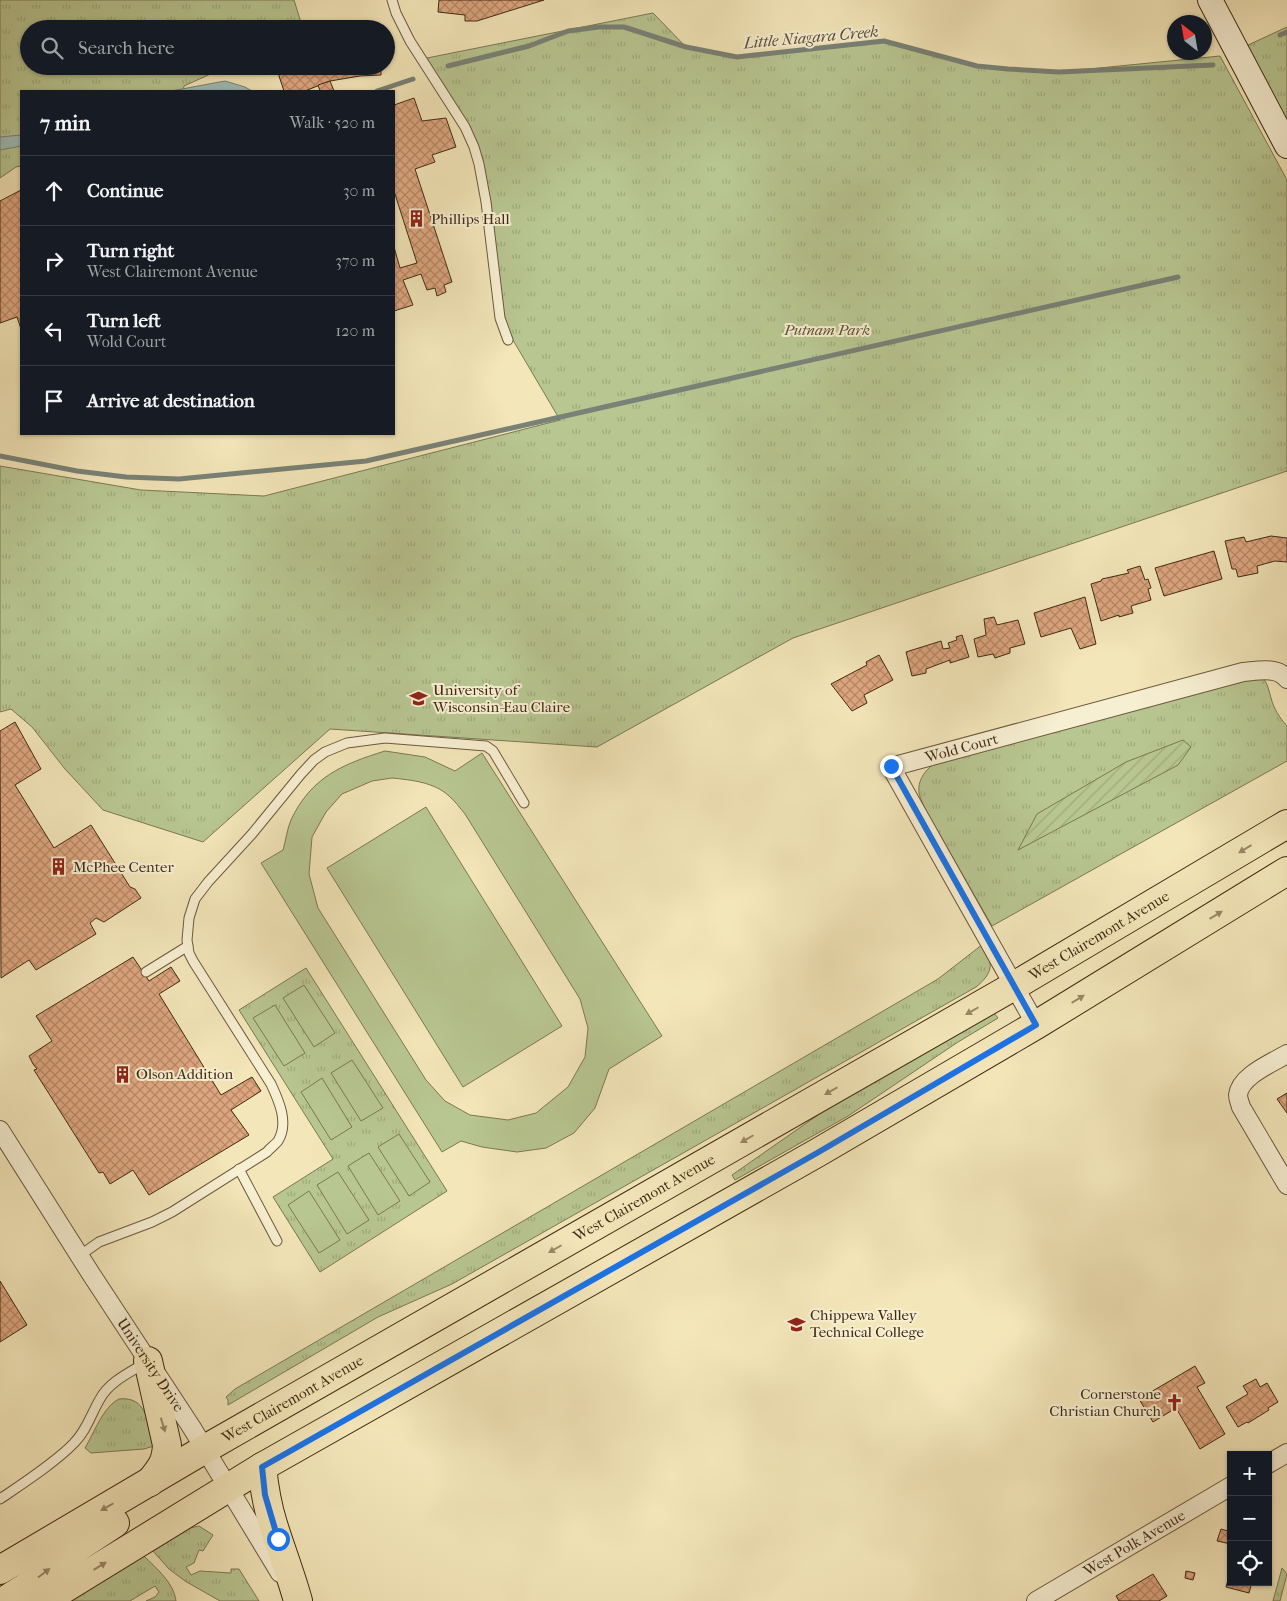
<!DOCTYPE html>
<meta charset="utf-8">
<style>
body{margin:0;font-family:"IM FELL French Canon",serif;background:#20242c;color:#f1f3f6}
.controls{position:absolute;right:15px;bottom:15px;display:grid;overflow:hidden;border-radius:0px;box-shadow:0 1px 4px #0004}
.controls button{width:45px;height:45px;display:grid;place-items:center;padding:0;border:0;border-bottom:1px solid #363941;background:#171b24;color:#f1f3f6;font:25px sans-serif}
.compass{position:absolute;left:1167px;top:15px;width:45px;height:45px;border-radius:50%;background:#171b24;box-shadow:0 1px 4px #0004;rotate:329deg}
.stop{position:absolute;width:15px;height:15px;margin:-11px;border:4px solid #1a73e8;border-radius:50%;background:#fff}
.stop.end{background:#1a73e8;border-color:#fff;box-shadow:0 1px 5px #0008}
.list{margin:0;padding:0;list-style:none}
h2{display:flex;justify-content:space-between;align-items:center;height:65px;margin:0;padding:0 20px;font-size:21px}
h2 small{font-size:16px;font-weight:400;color:#9ea1a6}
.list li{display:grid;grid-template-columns:32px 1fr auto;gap:15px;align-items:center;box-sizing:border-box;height:70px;padding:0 20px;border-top:1px solid #363941}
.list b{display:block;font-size:19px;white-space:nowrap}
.list p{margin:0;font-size:16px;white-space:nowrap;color:#9ea1a6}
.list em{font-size:16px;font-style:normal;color:#9ea1a6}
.icon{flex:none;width:28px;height:28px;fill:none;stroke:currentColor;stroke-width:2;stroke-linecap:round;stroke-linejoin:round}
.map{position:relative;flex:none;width:1287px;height:1601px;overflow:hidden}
.search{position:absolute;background:#171b24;box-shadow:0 1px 4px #0004;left:20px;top:20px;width:375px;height:55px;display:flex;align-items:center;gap:12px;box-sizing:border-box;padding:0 18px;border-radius:28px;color:#9ea1a6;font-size:19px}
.panel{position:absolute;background:#171b24;box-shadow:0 1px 4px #0004;left:20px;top:90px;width:375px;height:345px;border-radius:0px}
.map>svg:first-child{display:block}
.grass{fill:url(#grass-tufts);stroke:#7c7852}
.garden{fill:url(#garden-furrows);stroke:#7c7852}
.pitch{fill:#b8c691;stroke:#7c7852;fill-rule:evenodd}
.water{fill:#9fbdb9;stroke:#798277}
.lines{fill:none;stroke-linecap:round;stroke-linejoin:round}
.stream{stroke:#798277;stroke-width:5}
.building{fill:url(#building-cross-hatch);stroke:#402913}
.service-casing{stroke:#6d583c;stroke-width:11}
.minor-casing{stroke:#6d583c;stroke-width:20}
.secondary-casing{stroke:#402913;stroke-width:26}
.primary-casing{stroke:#402913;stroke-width:30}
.service{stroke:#f7efd2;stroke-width:9}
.minor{stroke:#f7efd2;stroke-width:18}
.secondary{stroke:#f7efd2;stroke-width:24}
.primary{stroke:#f3e6b9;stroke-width:28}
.oneway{fill:#9a8866}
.route{stroke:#1a73e8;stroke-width:6}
.labels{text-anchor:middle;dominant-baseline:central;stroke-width:4;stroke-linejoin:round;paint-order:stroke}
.poi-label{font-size:15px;fill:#402913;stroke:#f7efd2;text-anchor:start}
.park-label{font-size:15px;font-style:italic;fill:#5e5032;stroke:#f7efd2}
.street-label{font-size:15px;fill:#402913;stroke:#f7efd2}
.water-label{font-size:16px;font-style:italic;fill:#584e3c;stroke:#f7efd2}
</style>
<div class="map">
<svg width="1287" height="1601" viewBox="0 0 1287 1601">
<defs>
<pattern id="grass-tufts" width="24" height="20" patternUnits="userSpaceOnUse" patternTransform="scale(1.25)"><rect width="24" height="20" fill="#b8c691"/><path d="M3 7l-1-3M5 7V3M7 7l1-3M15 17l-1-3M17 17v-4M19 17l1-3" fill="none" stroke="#9faa7c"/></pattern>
<pattern id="garden-furrows" width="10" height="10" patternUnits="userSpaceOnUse" patternTransform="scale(1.25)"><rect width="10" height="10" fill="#b8c691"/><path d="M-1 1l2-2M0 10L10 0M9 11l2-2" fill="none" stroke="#9faa7c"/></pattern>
<pattern id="building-cross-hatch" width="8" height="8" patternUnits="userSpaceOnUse" patternTransform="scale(1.25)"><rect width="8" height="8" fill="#dea67f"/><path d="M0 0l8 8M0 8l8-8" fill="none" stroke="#b58767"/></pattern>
</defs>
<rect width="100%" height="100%" fill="#f3e6b9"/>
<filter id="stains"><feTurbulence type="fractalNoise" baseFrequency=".004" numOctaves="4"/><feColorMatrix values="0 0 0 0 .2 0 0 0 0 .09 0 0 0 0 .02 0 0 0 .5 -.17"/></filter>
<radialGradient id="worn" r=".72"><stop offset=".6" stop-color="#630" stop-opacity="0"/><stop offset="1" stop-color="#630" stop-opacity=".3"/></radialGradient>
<!-- grass -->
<g class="grass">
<polygon points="0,0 294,0 303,29 29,29 29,66 228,66 184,86 183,91 21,91 21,166 16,167 0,178"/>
<polygon points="653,13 686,47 737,57 884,41 977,66 1059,72 1220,56 1287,180 1287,471 793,638 597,747 330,729 203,842 103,810 65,769 32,727 11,709 0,712 0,466 141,490 264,496 560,420 500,318 474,147 422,59"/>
<polygon points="1287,27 1287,124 1246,46"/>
<path d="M 1257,677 L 1264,679 C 1268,685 1269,691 1271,698 C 1274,709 1279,717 1287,726 L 1287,761 L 992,926 L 925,809 C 923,804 920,798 919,793 C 917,777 929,767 940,759 Z"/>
<path d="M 983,944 C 994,964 993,973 976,987 L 452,1284 L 378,1317 L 228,1405 L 228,1400 L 226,1397 L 235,1389 L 938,979 Z"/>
<polygon points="306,968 447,1191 320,1272 273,1197 333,1159 239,1010"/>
<polygon points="994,1013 998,1018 958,1042 848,1116 735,1180 732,1175 828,1108"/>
<path d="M 119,1399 C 147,1396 147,1422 155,1443 L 154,1446 L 144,1449 L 91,1453 L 85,1448 C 94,1433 103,1407 119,1399 Z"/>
<polygon points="199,1526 213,1535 203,1551 199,1550 194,1563 186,1567 191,1575 200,1571 231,1573 231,1569 239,1569 259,1601 220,1601 185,1581 169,1569 153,1551 190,1528"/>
<path d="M 144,1556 C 156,1568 174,1583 176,1601 L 146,1601 L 155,1597 L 159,1592 L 155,1586 L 130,1601 L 67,1601 Z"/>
<polygon points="1282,1568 1287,1574 1280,1601 1273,1601"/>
</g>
<!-- garden -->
<polygon class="garden" points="1183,740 1191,747 1178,765 1018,850 1037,814 1126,762"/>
<!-- pitch -->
<g class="pitch">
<path d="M 385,751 L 425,757 L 455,771 L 482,753 L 662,1036 L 609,1069 L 595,1108 L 574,1133 L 546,1148 L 517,1152 L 482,1147 L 461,1141 L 442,1152 L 261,863 L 283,850 C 286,840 287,829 291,820 C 311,777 343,764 385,751 ZM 392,778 C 411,780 434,782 449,796 C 455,801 460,808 465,814 L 580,999 L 588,1028 L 585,1057 L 568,1087 L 536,1113 L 508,1120 L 470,1115 L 445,1101 L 426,1080 L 318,908 L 309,874 L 312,837 L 326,812 L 342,794 L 372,781 Z"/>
<polygon points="426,807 562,1026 463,1087 327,868"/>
<polygon points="304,985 335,1033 314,1047 283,998"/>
<polygon points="275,1005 305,1053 284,1066 253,1018"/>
<polygon points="352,1060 383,1108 361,1121 331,1073"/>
<polygon points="322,1078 352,1127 331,1140 301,1092"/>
<polygon points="399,1134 430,1182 409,1196 378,1147"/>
<polygon points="369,1153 400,1201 378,1215 348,1166"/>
<polygon points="338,1172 369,1220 347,1234 317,1185"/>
<polygon points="309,1191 340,1240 319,1253 288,1205"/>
</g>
<!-- water -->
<g class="water">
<polygon points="225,81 245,87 252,91 171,91"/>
<polygon points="21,135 21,146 0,150 0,137"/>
</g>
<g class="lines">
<!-- stream -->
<g class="stream">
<polyline points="1280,35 1287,32"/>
<polyline points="448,66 529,46 568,31 599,27 624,27 686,47 737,57 884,41 977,66 1008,69 1059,72 1213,65"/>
<polyline points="377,91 413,79"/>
<polyline points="0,456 77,471 126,477 179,479 366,461 1178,277"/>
</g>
</g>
<!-- building -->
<g class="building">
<polygon points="439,0 544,0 477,21 465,21 465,15 438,12"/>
<polygon points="278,66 381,66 381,75 360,76 330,81 305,91 284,91 279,76"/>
<polygon points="330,81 334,91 320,91 318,85"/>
<polygon points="414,98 422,121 446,118 456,147 432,155 435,162 415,169 452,282 444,285 446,292 437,296 435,288 427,290 421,274 403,280 413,305 394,311 394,247 400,268 417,263 394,191 394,105"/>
<polygon points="21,190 21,329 17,317 0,323 0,201"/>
<polygon points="1271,536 1287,538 1287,562 1275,561 1257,566 1258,573 1238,577 1236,569 1232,569 1225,541 1244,537 1246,542"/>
<polygon points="1214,551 1222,579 1164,596 1155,568"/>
<polygon points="1140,566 1145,580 1148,579 1151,588 1148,589 1151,600 1131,606 1133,613 1119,617 1119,615 1101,621 1091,584 1101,581 1102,579 1129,573 1127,570"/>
<polygon points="1085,597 1096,644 1080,649 1071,628 1041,637 1034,613"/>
<polygon points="994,617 997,625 1018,620 1025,644 1010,648 1010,653 995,658 993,654 978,657 974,639 986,635 984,619"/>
<polygon points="962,635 969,657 950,663 950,660 926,669 926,673 912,676 906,652 941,641 943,649 950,648 948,643 957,640 956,637"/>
<polygon points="879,655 893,680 864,695 867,703 852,711 831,684 867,665 866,662"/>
<polygon points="15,722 41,769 15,785 54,848 91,825 130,887 135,889 141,898 104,922 96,918 90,923 96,934 36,970 29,960 1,978 0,731"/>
<polygon points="133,957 149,981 171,967 180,981 159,994 221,1095 252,1077 261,1091 231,1110 249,1135 149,1195 133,1170 110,1184 103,1172 99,1173 34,1070 37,1069 33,1064 29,1056 52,1041 36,1016"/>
<polygon points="1287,1093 1287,1113 1277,1099"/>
<polygon points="0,1281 27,1325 0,1342"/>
<polygon points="1195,1366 1205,1383 1197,1387 1225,1434 1200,1449 1176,1408 1153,1422 1139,1399"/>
<polygon points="1256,1379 1260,1387 1267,1383 1278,1402 1268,1408 1269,1410 1248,1423 1247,1422 1238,1427 1226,1407 1248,1394 1243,1386"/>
<polygon points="1221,1529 1231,1532 1231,1544 1217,1541"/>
<polygon points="1231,1569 1231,1582 1252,1582 1249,1593 1226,1587"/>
<polygon points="1186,1571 1195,1573 1193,1580 1185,1578"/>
<polygon points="1153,1574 1167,1596 1159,1601 1119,1601 1116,1596"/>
</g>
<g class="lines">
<defs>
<g id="service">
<polyline points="392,0 396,13 410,41 465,127 474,147 479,164 486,202 500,318 508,340"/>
<polyline points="146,972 188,946"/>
<polyline points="239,1169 277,1241"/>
<path d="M 79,1256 L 99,1242 L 152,1222 L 172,1212 L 267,1152 C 270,1148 275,1145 278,1141 C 289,1123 279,1101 271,1084 L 193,961 L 189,953 L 187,940 L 189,918 L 195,899 L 208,882 L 252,834 L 301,774 L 314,760 L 325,752 L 347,743 L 385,738 L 486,746 L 493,751 L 524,803"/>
<path d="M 0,1499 C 22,1484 56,1462 74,1443 C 87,1430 91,1414 100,1399 C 109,1382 129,1373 145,1363"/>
</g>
<g id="minor">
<path id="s1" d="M 1036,1025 L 891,767 L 1243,672 C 1257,671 1277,666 1287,679"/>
<path d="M 1287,1054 C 1272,1063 1240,1076 1238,1095 C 1238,1099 1240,1103 1241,1107 L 1287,1185"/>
<path id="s2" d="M 0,1130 L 91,1274 L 192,1428 L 280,1573"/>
<polyline points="1268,1464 1287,1453"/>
<path id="s3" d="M 1036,1601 L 1231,1486"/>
</g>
<polyline id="secondary" points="1210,0 1287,146"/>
<g id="primary">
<path d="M 148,1361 L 167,1445 C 166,1463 161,1468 150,1482"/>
<path d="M 262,1467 C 264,1486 267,1505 273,1524 C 281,1550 291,1575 298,1601"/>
<path id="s4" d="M 0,1570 L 205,1449 L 1014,986 L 1287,824"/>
<polyline points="4,1601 26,1587 80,1546 115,1523"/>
<polyline points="44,1601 262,1467 817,1153 1036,1025 1287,871"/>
</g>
</defs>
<!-- service casing -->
<use href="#service" class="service-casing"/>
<!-- minor casing -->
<use href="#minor" class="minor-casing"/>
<!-- secondary casing -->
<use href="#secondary" class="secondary-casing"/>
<!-- primary casing -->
<use href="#primary" class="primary-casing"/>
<!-- service -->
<use href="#service" class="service"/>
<!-- minor -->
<use href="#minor" class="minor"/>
<!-- secondary -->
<use href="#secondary" class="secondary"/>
<!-- primary -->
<use href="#primary" class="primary"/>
</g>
<!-- one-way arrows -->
<defs><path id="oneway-solid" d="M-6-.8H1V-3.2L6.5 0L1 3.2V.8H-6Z" transform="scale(1.25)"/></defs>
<g class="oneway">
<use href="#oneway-solid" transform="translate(1245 849) rotate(149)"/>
<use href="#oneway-solid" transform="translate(1216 915) rotate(-31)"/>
<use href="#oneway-solid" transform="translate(1078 999) rotate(-31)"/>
<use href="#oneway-solid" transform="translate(972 1011) rotate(150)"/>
<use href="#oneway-solid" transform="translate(831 1091) rotate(150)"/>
<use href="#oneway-solid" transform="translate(747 1139) rotate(150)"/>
<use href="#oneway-solid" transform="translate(555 1249) rotate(150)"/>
<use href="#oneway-solid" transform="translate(163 1425) rotate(73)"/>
<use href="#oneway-solid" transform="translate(107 1507) rotate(150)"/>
<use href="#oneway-solid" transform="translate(100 1566) rotate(-31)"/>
<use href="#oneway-solid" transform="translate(44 1573) rotate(-37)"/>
</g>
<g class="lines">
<!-- route -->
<polyline class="route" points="278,1539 265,1495 262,1467 817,1153 1036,1025 891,766"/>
</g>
<!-- icons -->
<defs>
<symbol id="building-bare" viewBox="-9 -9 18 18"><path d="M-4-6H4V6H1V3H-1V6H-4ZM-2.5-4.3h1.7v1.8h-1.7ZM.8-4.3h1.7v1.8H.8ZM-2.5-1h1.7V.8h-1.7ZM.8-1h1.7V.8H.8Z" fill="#8f2418" stroke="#f7efd2" stroke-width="2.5" paint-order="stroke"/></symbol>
<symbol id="university-bare" viewBox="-9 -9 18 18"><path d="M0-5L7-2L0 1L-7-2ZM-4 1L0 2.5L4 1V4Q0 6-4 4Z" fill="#8f2418" stroke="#f7efd2" stroke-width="2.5" paint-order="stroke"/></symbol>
<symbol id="church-bare" viewBox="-9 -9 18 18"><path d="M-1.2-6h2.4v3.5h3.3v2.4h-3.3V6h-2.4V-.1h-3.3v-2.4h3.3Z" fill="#8f2418" stroke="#f7efd2" stroke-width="2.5" paint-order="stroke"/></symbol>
</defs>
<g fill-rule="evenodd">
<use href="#building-bare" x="404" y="206" width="25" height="25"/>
<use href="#university-bare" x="406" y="686" width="25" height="25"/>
<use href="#building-bare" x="46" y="854" width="25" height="25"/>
<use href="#building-bare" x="110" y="1062" width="25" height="25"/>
<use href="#university-bare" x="784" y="1312" width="25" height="25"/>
<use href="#church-bare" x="1162" y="1390" width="25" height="25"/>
</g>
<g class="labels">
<!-- poi labels -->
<g class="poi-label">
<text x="431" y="219">Phillips Hall</text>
<text x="433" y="690">University of<tspan x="433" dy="17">Wisconsin-Eau Claire</tspan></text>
<text x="73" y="867">McPhee Center</text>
<text x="136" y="1074">Olson Addition</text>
<text x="810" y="1315">Chippewa Valley<tspan x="810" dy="17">Technical College</tspan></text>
<text x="1161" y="1394" text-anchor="end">Cornerstone<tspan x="1161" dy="17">Christian Church</tspan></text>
</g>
<!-- park labels -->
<g class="park-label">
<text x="827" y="330">Putnam Park</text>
</g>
<!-- street labels -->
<g class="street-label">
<text stroke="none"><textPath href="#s1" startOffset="369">Wold Court</textPath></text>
<text stroke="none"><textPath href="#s4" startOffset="1269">West Clairemont Avenue</textPath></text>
<text stroke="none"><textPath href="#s4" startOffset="744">West Clairemont Avenue</textPath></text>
<text stroke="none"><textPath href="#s2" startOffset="279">University Drive</textPath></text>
<text stroke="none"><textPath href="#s4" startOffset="339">West Clairemont Avenue</textPath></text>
<text stroke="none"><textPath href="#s3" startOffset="114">West Polk Avenue</textPath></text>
</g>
<!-- water labels -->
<g class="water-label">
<text transform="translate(811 37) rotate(-5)">Little Niagara Creek</text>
</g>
</g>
<rect width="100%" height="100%" filter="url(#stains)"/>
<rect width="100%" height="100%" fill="url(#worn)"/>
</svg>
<div class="controls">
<button>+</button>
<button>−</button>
<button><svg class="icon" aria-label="locate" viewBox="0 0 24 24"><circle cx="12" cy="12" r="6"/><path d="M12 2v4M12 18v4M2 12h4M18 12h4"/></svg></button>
</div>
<svg class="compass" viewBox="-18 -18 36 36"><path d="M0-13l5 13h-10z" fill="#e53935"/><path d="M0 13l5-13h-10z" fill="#9ea1a6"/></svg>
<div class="stop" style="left:278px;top:1539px"></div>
<div class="stop end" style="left:891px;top:766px"></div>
<div class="search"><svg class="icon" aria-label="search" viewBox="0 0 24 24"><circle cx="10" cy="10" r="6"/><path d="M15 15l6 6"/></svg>Search here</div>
<section class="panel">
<h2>7 min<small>Walk · 520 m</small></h2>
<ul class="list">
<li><svg class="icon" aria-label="ahead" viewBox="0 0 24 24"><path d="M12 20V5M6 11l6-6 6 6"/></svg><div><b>Continue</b></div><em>30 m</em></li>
<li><svg class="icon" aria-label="right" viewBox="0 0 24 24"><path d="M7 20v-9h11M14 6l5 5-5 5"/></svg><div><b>Turn right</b><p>West Clairemont Avenue</p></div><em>370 m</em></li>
<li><svg class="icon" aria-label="left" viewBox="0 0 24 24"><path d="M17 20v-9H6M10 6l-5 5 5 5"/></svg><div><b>Turn left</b><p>Wold Court</p></div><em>120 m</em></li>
<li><svg class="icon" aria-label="arrive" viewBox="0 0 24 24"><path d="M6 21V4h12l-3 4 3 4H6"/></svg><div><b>Arrive at destination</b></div></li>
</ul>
</section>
</div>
